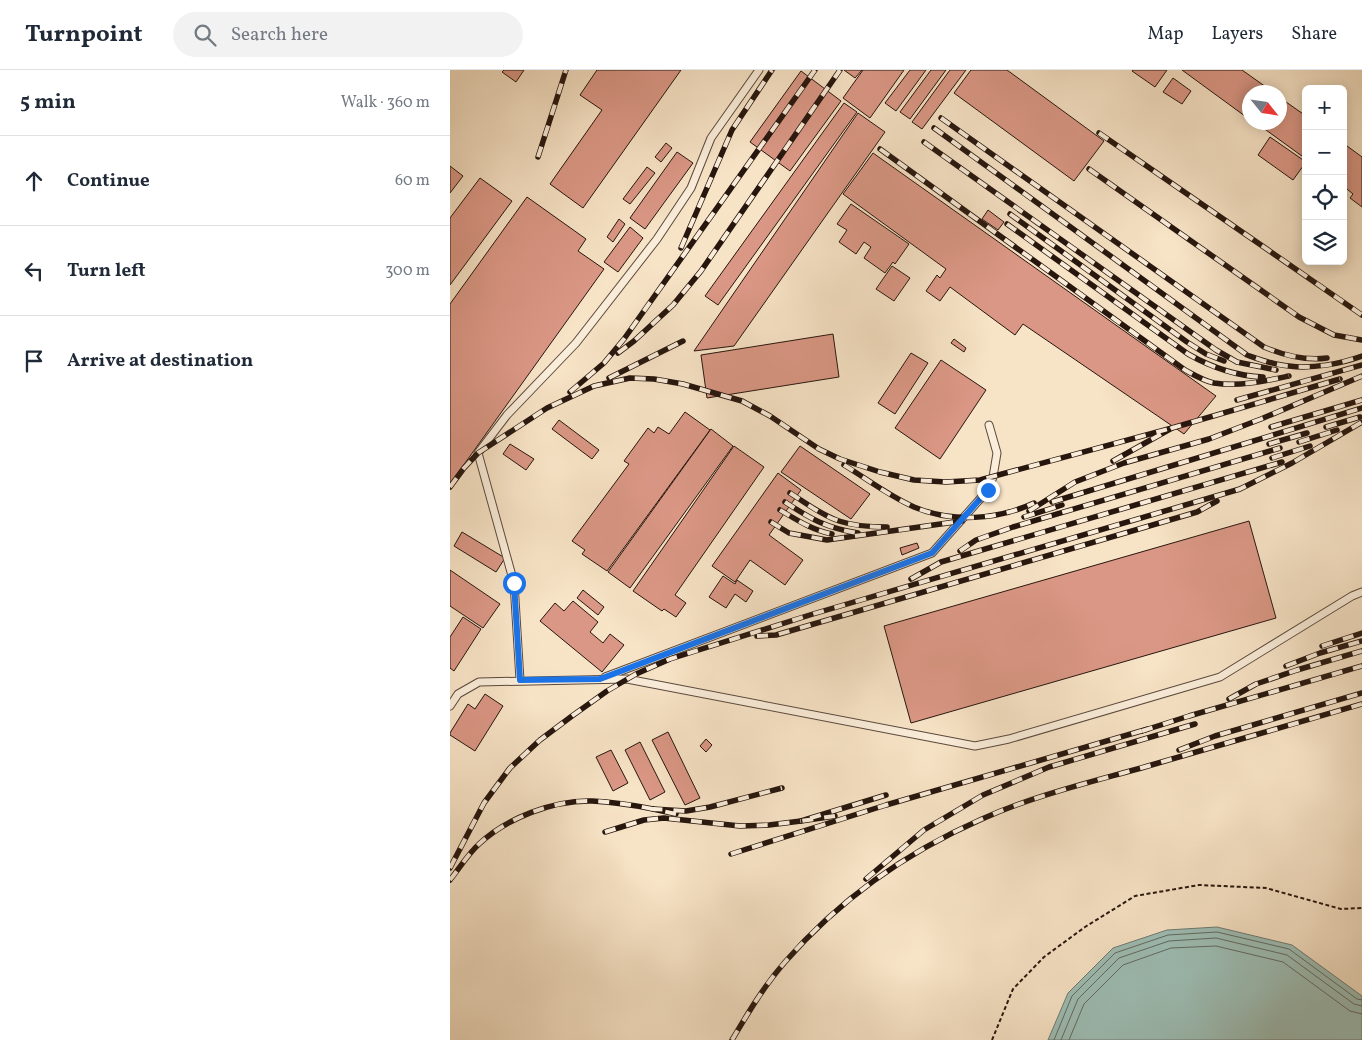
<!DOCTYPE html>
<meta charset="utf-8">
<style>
body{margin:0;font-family:Vollkorn,serif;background:#f2f2f3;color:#1f2937}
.controls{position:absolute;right:15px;top:15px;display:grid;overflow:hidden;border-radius:8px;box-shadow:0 2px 12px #0003}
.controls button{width:45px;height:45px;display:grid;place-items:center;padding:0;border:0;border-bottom:1px solid #e0e1e3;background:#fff;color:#1f2937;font:25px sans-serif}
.compass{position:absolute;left:792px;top:15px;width:45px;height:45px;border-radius:50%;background:#fff;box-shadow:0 2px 12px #0003;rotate:120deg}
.stop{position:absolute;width:15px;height:15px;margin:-11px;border:4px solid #1a73e8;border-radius:50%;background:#fff}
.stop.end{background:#1a73e8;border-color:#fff;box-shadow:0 1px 5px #0008}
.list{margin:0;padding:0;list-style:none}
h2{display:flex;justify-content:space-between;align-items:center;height:65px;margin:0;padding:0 20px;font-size:21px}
h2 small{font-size:16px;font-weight:400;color:#747a83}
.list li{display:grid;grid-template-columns:32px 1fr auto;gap:15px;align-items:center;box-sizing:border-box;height:90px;padding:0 20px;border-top:1px solid #e0e1e3}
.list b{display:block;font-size:19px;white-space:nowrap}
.list em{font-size:16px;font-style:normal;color:#747a83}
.icon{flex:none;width:28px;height:28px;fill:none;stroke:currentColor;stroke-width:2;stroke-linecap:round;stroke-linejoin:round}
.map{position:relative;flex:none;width:912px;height:970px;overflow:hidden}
header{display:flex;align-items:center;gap:30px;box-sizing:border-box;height:70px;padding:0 25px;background:#fff;border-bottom:1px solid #e0e1e3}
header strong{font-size:24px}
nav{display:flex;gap:28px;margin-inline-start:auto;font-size:18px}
.search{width:350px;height:45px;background:#f2f2f3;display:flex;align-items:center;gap:12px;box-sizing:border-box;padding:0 18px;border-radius:28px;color:#747a83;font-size:19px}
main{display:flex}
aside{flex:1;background:#fff}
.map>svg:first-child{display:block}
.water{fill:#9dbeb5;stroke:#6e7b72}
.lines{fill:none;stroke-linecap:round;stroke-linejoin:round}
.shore{stroke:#626a62;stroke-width:1}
.building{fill:#da9785;stroke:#27160e}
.lane-casing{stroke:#5b493c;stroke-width:9}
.path{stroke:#27160e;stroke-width:2;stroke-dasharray:4 2.5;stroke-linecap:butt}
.lane{stroke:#faedda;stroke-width:7}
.rail-casing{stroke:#27160e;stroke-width:5.5}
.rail{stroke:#faedda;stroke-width:4;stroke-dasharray:11;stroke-linecap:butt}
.route{stroke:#1a73e8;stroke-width:6}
</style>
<header>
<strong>Turnpoint</strong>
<div class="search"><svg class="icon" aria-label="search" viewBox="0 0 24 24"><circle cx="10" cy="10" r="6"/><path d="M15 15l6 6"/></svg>Search here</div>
<nav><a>Map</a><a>Layers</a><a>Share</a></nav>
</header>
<main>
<aside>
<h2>5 min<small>Walk · 360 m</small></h2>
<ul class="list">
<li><svg class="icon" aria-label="ahead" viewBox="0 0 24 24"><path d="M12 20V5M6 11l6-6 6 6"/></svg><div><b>Continue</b></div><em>60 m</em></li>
<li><svg class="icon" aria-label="left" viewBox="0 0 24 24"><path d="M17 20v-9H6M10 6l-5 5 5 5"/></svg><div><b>Turn left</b></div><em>300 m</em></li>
<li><svg class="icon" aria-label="arrive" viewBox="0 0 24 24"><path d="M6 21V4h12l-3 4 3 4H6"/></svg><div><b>Arrive at destination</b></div></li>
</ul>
</aside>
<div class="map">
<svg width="912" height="970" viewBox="0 0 912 970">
<rect width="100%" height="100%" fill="#f7e3c6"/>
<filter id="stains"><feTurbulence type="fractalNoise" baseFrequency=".004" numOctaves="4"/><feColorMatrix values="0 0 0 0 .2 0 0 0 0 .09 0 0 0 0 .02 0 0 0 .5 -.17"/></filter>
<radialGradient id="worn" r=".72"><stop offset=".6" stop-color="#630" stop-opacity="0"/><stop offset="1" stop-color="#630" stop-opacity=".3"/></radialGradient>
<!-- water -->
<polygon class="water" points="767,857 842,875 912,926 912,970 598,970 618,923 663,878 717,860"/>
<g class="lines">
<!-- shore -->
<g class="shore">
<polyline points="604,970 622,926 665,883 718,865 767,862 839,879 907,929 912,930"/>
<polyline points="611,970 628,929 669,888 719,871 766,868 837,885 904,934 912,936"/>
<polyline points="619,970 634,934 673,895 721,878 766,876 833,892 900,941 912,944"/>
</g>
</g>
<!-- building -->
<g class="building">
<polygon points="54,0 74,0 66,12 52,2"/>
<polygon points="147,0 231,0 133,138 100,114 152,40 130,25"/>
<polygon points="394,0 412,0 405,8"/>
<polygon points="413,0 454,0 420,48 393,28"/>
<polygon points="460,0 476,0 446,41 435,33"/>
<polygon points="481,0 496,0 460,49 450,42"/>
<polygon points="500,0 516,0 472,59 462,52"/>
<polygon points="521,0 557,0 654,71 624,111 504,23"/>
<polygon points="683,0 717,0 705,17 682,1"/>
<polygon points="732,0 792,0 823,22 799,22 799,49"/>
<polygon points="351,1 391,31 340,101 300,72"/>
<polygon points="723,8 741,21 732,34 713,22"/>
<polygon points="829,27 856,46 856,89 805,52 829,52"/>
<polygon points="394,33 407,42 268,235 255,226"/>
<polygon points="408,43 435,62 284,276 244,281"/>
<polygon points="820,67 856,92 843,110 808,85"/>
<polygon points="216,73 222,78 211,92 205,87"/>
<polygon points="893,73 912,87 912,137 900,128 903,124 897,119 893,124"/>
<polygon points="227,82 243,93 195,159 180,148"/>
<polygon points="423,83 766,326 734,364 573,254 565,265 500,217 490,231 476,221 487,205 490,208 496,199 393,124"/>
<polygon points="0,96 13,106 0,123"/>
<polygon points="197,97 205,103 180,134 173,129"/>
<polygon points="30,108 62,131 0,215 0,148"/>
<polygon points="77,127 136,169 128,181 154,199 0,414 0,234"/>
<polygon points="401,134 459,174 445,194 443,192 435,203 414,188 421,177 414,172 406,184 389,172 397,160 387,154"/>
<polygon points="538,140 554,152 548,160 532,149"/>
<polygon points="169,149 175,154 163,172 157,167"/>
<polygon points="180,157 193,168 168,202 154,192"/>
<polygon points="442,196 460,208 444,231 426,219"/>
<polygon points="383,264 389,307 257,328 251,285"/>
<polygon points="504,269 516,278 514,282 501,273"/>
<polygon points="461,283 478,293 445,344 428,333"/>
<polygon points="491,290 536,320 490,389 445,358"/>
<polygon points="235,342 260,360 157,501 132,484 135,480 122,471 179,394 174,391 198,358 204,363 208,357 219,364"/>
<polygon points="109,350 149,380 142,389 102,359"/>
<polygon points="261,359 283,376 180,518 158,502"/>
<polygon points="60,374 84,389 76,400 53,384"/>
<polygon points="284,376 314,397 225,525 236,533 226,547 214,539 212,541 183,521"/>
<polygon points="350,376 420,424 401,449 331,402"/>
<polygon points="328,403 351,420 319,465 353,490 335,515 300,490 285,512 262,496"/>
<polygon points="799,451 826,548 461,653 434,556"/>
<polygon points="12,462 55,488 46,502 4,476"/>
<polygon points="467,473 469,478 452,485 450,478"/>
<polygon points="0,500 50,534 33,558 0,536"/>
<polygon points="273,506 285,514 287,510 303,521 296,532 285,524 276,538 259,527"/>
<polygon points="133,520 154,537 148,545 127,528"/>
<polygon points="123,531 148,552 140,562 153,573 160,564 174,575 152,602 90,551 105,533 114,541"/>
<polygon points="13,547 31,559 4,601 0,598 0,567"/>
<polygon points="35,624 53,636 25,681 0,665 0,663 18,634 25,639"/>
<polygon points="218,662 250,728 235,735 202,670"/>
<polygon points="256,669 262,675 256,682 250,676"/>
<polygon points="190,672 215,722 200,730 175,680"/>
<polygon points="161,680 178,713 163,721 146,687"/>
</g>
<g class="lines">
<defs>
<g id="lane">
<polyline points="155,607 482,483 538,420 543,407 547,383 539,355"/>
<polyline points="70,610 64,513 28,383 57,345 126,273 207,169 241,118 261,68 309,0"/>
<polyline points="0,636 8,624 29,612 177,609 525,676 559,669 770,607 902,526 912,522"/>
</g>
</defs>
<!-- lane casing -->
<use href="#lane" class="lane-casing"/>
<!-- path -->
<polyline class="path" points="542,970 563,919 594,887 635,857 685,826 749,815 816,818 891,839 912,838"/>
<!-- lane -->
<use href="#lane" class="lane"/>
<defs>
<g id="rail">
<path d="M 491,48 L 814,277 C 833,285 856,291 877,288"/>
<path d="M 484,58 L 797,285 C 811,290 824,295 839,296 C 862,299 890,294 912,286"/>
<polyline points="649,63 912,245"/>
<polyline points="474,72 766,280 787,292 826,300"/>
<path d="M 430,79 L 735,300 C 744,305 754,311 764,313 C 789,317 815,311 839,306"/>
<polyline points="88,87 116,0"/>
<polyline points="639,99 849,247 884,265 912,270"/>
<polyline points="560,144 737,272 756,284 774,291"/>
<path d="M 557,154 L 738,284 C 761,297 785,306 813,307"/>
<polyline points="231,178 282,60 322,0"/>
<polyline points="168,283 184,271 223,235 251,201 390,0"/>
<polyline points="159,308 233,271"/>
<polyline points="120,322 154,293 174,269 365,0"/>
<polyline points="787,330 912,295"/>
<polyline points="821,357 912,330"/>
<polyline points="876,357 910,347"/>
<polyline points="849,372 887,360"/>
<polyline points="819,374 857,363"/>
<polyline points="822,388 860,376"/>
<polyline points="663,391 722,358 890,309"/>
<path d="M 394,395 C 417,409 439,426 464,437 C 502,453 547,450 584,433"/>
<polyline points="0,417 14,398 28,383 97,338 144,316 180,308 204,309 233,314 292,331 320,346 369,379 390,389 430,402 464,410 496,412 530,410 722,358"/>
<path d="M 340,423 C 356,433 371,445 389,451 C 404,456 421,457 437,457"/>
<path d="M 335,432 C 361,449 376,458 408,463"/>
<polyline points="602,432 912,338"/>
<path d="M 330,440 C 347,450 362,460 382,464"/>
<polyline points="579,441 625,412 674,393 759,369 811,349 912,306"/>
<polyline points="574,447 612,435"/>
<polyline points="321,452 339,463 377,470 512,451"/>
<polyline points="510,481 526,470 563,457 830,378"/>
<polyline points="461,509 491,492 832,392"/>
<polyline points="307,566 326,565 747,442 767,431"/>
<polyline points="872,576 912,563"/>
<polyline points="836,596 870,583 912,571"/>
<polyline points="779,629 806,614 847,600 912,581"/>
<polyline points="692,661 739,646 912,596"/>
<polyline points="729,680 765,666 912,623"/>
<polyline points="226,744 203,739 236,741 260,737 332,718"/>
<polyline points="385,746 351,751 436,725"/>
<polyline points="155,762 194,750 214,748 290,756 319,755 351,751"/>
<polyline points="281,784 436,735 698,659"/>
<polyline points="0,798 34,733 60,698 90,670 122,646 157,621 186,604 220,589 363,544 790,419 842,393 912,352"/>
<polyline points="416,809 474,760 533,725 599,697 745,654"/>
<path d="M 0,810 C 9,799 18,784 29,774 C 57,748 103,730 142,731 C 163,732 183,735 203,739"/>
<path d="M 282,970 C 298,943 314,916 335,892 C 389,830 457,782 532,749 C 585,725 642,712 698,696 C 769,675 841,655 912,634"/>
</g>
</defs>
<!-- rail casing -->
<use href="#rail" class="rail-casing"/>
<!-- rail -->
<use href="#rail" class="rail"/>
</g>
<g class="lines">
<!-- route -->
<polyline class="route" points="64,513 70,610 150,609 482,483 538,420"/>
</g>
<rect width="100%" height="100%" filter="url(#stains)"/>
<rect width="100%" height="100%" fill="url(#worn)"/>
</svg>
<div class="controls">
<button>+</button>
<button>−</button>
<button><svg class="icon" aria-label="locate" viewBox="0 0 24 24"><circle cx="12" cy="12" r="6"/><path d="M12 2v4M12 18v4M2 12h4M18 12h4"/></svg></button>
<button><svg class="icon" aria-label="layers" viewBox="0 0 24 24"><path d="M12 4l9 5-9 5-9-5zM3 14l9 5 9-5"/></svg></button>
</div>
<svg class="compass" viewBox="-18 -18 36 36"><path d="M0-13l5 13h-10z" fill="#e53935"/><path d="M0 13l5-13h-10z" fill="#747a83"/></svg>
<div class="stop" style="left:64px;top:513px"></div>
<div class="stop end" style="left:538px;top:420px"></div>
</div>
</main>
